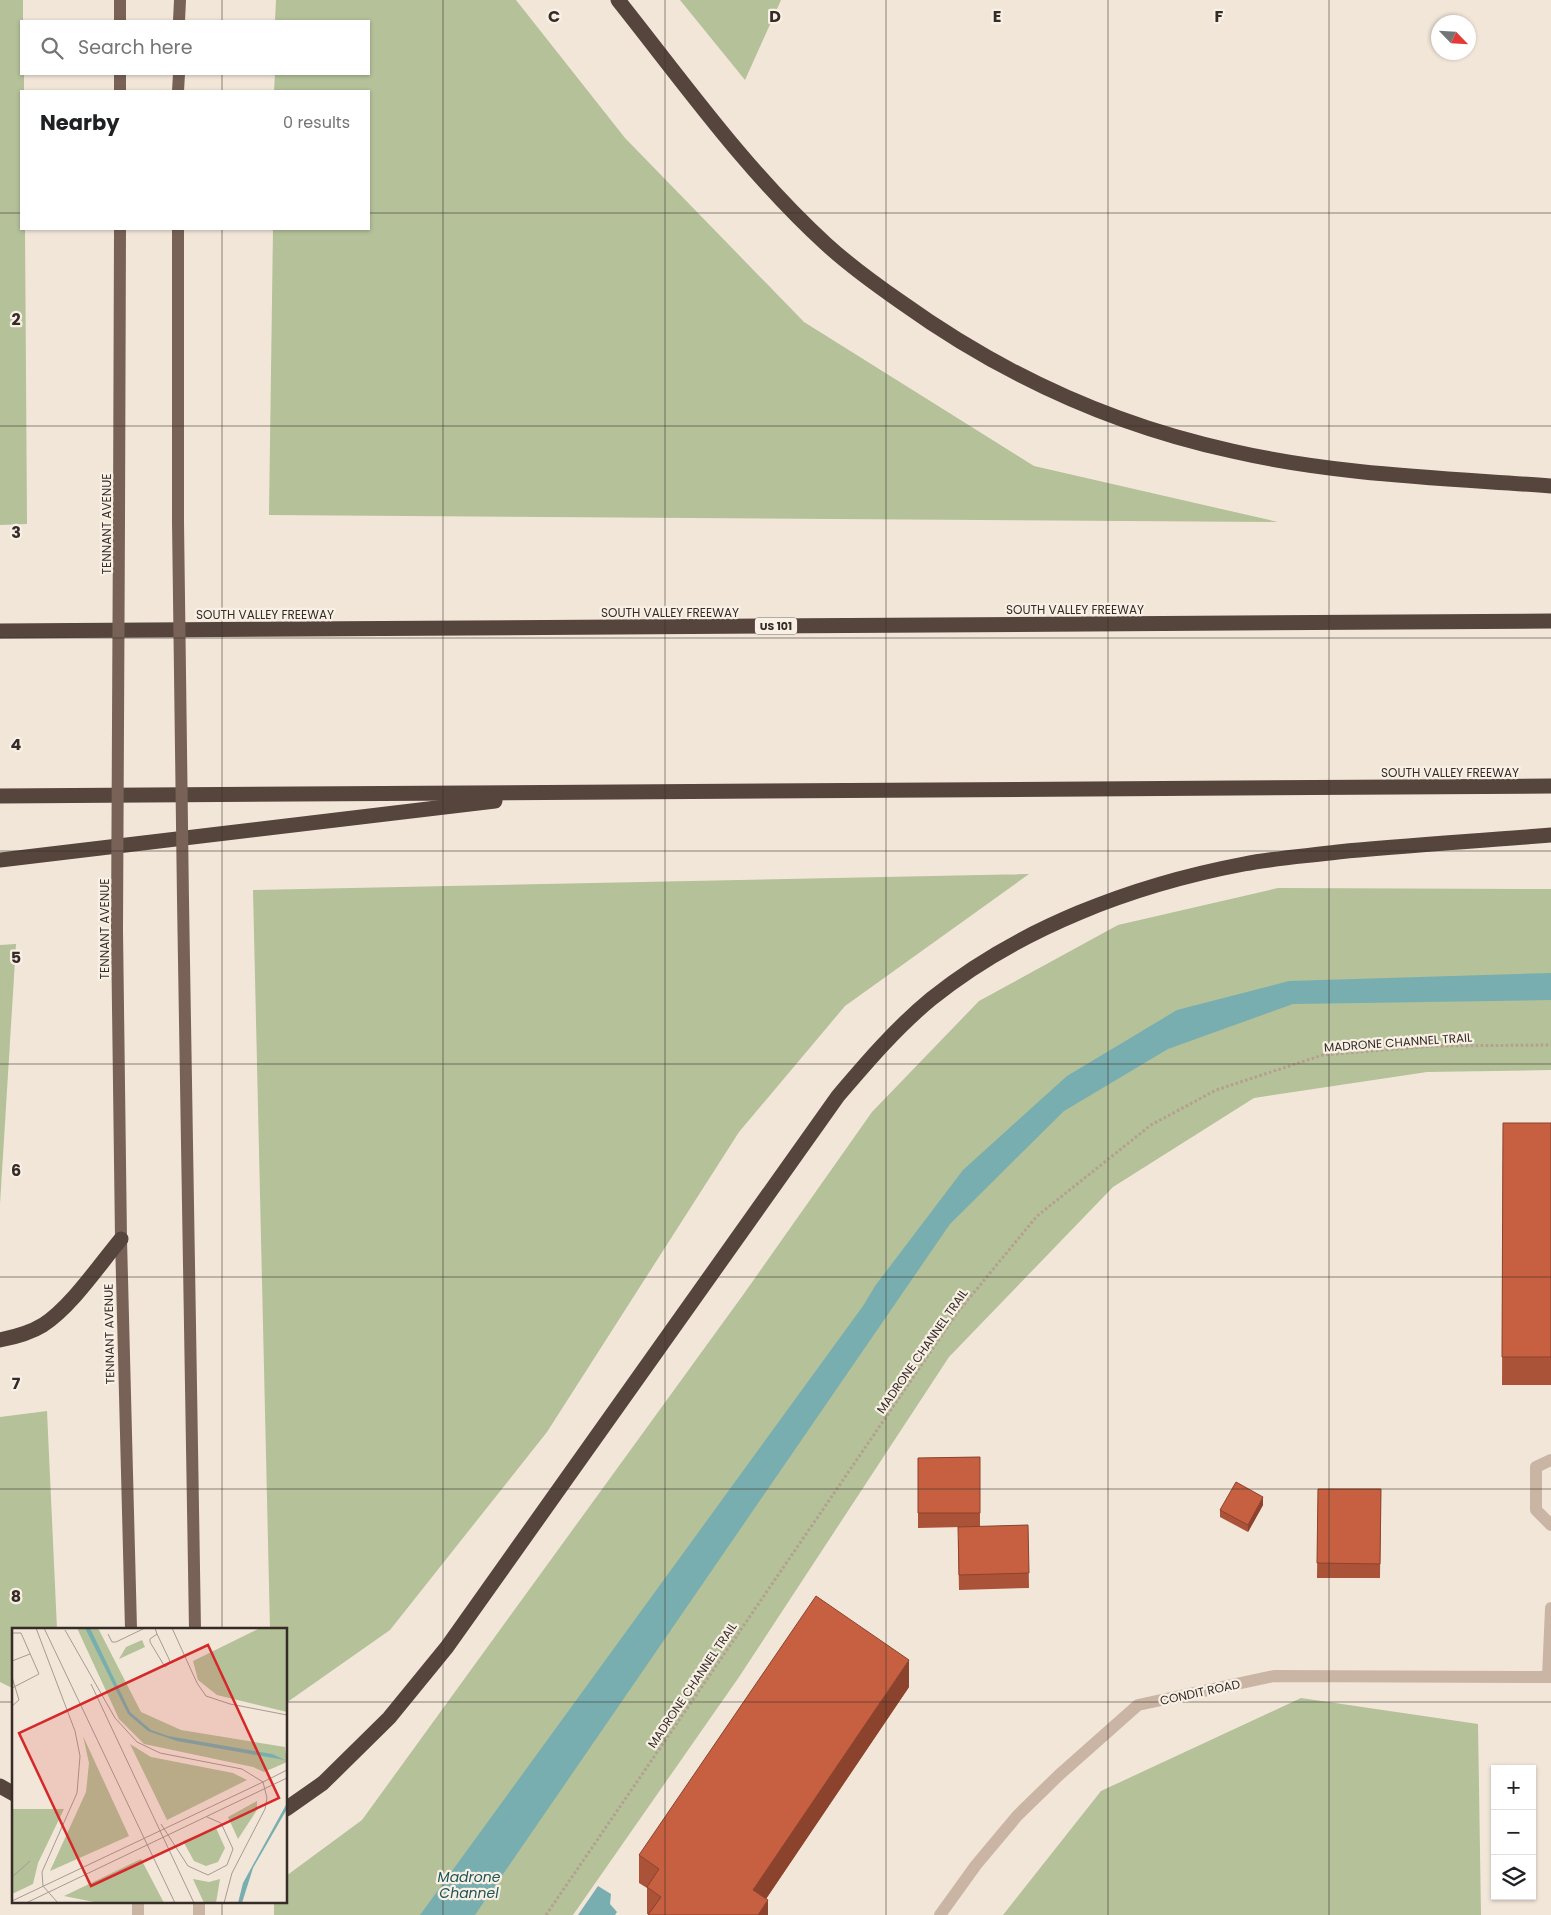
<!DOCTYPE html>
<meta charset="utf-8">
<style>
body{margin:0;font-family:Poppins,sans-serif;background:#f2f2f2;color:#202124}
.controls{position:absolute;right:15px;bottom:15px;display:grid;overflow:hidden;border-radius:0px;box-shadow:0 1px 4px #0004}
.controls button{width:45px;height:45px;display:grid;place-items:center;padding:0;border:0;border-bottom:1px solid #e0e0e0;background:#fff;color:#202124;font:25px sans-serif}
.compass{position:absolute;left:1431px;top:15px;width:45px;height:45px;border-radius:50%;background:#fff;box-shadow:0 1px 4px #0004;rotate:115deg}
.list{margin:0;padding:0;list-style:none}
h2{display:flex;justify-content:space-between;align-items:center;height:65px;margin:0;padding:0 20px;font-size:21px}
h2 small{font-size:16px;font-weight:400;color:#757577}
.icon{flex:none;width:28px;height:28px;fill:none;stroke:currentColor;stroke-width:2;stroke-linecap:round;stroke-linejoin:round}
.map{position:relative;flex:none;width:1551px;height:1915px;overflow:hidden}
.search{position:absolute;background:#fff;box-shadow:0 1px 4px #0004;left:20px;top:20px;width:350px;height:55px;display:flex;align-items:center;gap:12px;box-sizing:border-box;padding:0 18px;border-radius:0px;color:#757577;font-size:19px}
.panel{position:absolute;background:#fff;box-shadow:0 1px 4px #0004;left:20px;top:90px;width:350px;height:140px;border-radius:0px}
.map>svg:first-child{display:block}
.green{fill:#b4c199}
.water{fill:#78aeaf}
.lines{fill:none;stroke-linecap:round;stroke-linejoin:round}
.path{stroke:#b59f8f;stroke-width:3;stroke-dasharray:2.5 2.5;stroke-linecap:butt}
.minor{stroke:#cab5a5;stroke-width:12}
.major{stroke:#786257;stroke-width:12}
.highway{stroke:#56453d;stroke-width:15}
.major-bridge{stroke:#786257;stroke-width:12}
.wall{fill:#ab5338}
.shaded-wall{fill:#8b432e}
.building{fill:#c76041;stroke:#8b432e}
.grid{fill:none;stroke:#352b27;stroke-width:1;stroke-opacity:0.55}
.labels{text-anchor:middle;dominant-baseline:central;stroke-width:4.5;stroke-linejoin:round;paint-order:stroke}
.shield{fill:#f9f0e5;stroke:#706660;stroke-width:1}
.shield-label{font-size:11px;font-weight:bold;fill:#352b27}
.street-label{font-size:12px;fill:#352b27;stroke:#f9f0e5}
.water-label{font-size:14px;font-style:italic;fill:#1c5457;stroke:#f9f0e5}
.inset-road{fill:none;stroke:#a69b92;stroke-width:1}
.view{fill:#d62828;fill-opacity:0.15;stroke:#d62828;stroke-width:2.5}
.inset-edge{fill:none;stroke:#352b27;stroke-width:2.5}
.grid-label{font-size:16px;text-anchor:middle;font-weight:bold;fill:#352b27;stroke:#f9f0e5;stroke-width:4.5;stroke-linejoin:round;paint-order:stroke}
</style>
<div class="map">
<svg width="1551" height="1915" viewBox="0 0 1551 1915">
<rect width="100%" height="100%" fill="#f2e6d9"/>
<!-- green -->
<g class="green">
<polygon points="0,0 23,0 23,21 21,21 21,74 24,74 24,91 21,91 21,229 25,229 27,524 0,525"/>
<polygon points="276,0 516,0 625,138 804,322 1034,466 1278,522 269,515 273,229 369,229 369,91 274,91 275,74 369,74 369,21 275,21"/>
<polygon points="680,0 781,0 745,80"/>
<polygon points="1029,874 845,1006 739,1132 547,1432 390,1630 286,1703 286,1629 270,1629 253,890"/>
<polygon points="1278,888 1551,889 1551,1070 1427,1072 1254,1098 1113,1187 949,1357 739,1677 573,1915 274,1915 274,1901 286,1901 286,1876 362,1820 743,1295 872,1112 979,1001 1118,925"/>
<polygon points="16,944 0,1204 0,945"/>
<polygon points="47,1411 57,1629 14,1629 14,1689 0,1682 0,1417"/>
<polygon points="1301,1698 1478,1724 1481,1915 1003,1915 1101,1791"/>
</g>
<!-- water -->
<g class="water">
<polygon points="1551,973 1551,1000 1293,1004 1168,1049 1064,1111 950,1224 475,1915 420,1915 863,1306 875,1286 963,1170 1067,1076 1177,1010 1289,981"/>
<polygon points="598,1886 611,1894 610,1904 617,1912 615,1915 578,1915"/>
</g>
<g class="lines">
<!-- path -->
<polyline class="path" points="546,1915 957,1313 1037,1216 1151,1125 1216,1090 1323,1055 1433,1046 1551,1045"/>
<!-- minor -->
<g class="minor">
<polyline points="1551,1460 1536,1467 1536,1510 1551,1525"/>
<polyline points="1548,1677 1551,1608"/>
<polyline points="138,1901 138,1915"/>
<polyline points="199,1901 199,1915"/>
<polyline points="940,1915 976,1865 1017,1816 1059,1775 1138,1705 1274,1676 1551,1677"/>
</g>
<!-- major -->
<g class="major">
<polyline points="120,21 120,0"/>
<polyline points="179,21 180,0"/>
<polyline points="120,91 120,74"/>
<polyline points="178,91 179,74"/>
<polyline points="178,229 178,522"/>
<polyline points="119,520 120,229"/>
<polyline points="183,900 195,1629"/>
<polyline points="117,930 121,1239 131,1629"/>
</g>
<!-- highway -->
<g class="highway">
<path d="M 618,0 C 684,83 747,172 826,244 C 849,265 875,284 901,302 C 1000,373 1112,425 1232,451 C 1336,475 1445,478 1551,486"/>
<polyline points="0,631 1551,621"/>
<polyline points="0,796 1551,786"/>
<polyline points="0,860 495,801"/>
<path d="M 0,1340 C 15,1337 30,1333 43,1325 C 72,1306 99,1265 121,1239"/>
<polyline points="0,1786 14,1794"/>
<path d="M 286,1809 L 323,1783 L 389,1718 L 447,1647 L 838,1096 C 867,1062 896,1028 931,999 C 1019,928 1133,885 1244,864 C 1275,858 1307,856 1338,852 C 1409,845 1480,841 1551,835"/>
</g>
<!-- major-bridge -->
<g class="major-bridge">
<polyline points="178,522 183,900"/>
<polyline points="117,930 119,520"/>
</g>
</g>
<!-- wall -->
<g class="wall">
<polygon points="1503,1123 1551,1123 1551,1385 1502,1385"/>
<polygon points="980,1457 980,1527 1028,1525 1029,1588 959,1590 958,1542 962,1527 918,1528 918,1458"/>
<polygon points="1318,1489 1381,1489 1380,1578 1317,1578"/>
<polygon points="1263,1505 1248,1532 1220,1517 1220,1510"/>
<polygon points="909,1687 766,1899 768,1915 647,1914 647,1888 639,1883 639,1855"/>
</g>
<!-- shaded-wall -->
<g class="shaded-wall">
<polygon points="1263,1497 1263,1505 1248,1532 1248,1525"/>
<polygon points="909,1660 909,1687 755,1915 753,1890"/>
<polygon points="768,1900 768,1915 758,1915"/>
</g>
<!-- building -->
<g class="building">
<polygon points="1503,1123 1551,1123 1551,1357 1502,1357"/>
<polygon points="980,1457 980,1513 918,1513 918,1458"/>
<polygon points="1236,1482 1263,1497 1248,1525 1220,1510"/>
<polygon points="1318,1489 1381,1489 1380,1564 1317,1563"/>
<polygon points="1028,1525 1029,1573 959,1575 958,1527"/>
<polygon points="816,1596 909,1660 753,1890 768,1900 758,1915 648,1915 661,1897 647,1887 659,1869 639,1855"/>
</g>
<!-- grid -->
<path class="grid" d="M 222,0 L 222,21M 443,0 L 443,1915M 665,0 L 665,1915M 886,0 L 886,1915M 1108,0 L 1108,1915M 1329,0 L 1329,1915M 222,74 L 222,91M 0,213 L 21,213M 369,213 L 1551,213M 222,229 L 222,1629M 0,426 L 1551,426M 0,638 L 1551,638M 0,851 L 1551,851M 0,1064 L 1551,1064M 0,1277 L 1551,1277M 0,1489 L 1551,1489M 0,1702 L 14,1702M 286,1702 L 1551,1702M 222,1901 L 222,1915"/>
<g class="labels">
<!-- shield labels -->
<rect class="shield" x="755" y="617.5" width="42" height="17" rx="4"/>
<g class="shield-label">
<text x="776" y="626">US 101</text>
</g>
<!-- street labels -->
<g class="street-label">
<text transform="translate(106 524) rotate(-90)">TENNANT AVENUE</text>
<text x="1075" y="609">SOUTH VALLEY FREEWAY</text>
<text x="670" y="612">SOUTH VALLEY FREEWAY</text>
<text x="265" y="614">SOUTH VALLEY FREEWAY</text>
<text x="1450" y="772">SOUTH VALLEY FREEWAY</text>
<text transform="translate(104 929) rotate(-90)">TENNANT AVENUE</text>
<text transform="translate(1398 1042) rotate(-4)">MADRONE CHANNEL TRAIL</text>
<text transform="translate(109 1334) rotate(-91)">TENNANT AVENUE</text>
<text transform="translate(922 1351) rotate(-55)">MADRONE CHANNEL TRAIL</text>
<text transform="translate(692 1685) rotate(-56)">MADRONE CHANNEL TRAIL</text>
<text transform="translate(1200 1692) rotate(-12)">CONDIT ROAD</text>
</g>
<!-- water labels -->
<g class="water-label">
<text x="469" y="1877">Madrone<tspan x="469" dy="16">Channel</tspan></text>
</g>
</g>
<!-- overview -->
<g transform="translate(12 1628)">
<rect width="275" height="275" fill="#f2e6d9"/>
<path d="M 65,0 L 86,0 L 129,84 L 169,102 L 273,119 L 275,134 L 252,144 L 241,139 L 132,116 L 107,91 ZM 248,0 L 275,0 L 275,84 L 205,67 L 186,52 L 181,33 ZM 130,12 L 133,19 L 107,31 L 114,19 ZM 71,108 L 117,208 L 38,243 L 74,164 L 77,135 ZM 118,116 L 139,129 L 221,145 L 235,152 L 155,192 ZM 245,173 L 245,182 L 226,211 L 216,189 ZM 0,181 L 52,181 L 26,235 L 21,256 L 0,266 ZM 204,200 L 213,220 L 206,234 L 194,238 L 182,233 L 171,213 ZM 129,231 L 152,275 L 87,275 L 52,268 ZM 181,251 L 197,254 L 208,251 L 204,275 L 192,275 Z" fill="#b4c199"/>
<path d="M 73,0 L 78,0 L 118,84 L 139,102 L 156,108 L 260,126 L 273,132 L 165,113 L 136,103 L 116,86 ZM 275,175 L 275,181 L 241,240 L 230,275 L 226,275 L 231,255 Z" fill="#78aeaf"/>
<path class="inset-road" d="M 24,0 L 63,103 L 68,128 L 65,165 L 30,244 L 31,258 L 46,275M 32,0 L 163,275M 143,0 L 145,6 L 157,31 L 158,35 L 153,39 L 138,14 L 138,11 L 145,6M 160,0 L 185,55 L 194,68 L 218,76 L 275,87M 53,2 L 103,90 L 125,114 L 148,125 L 230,141 L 251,154 L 255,170 L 253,181 L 220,245 L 212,275M 0,5 L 9,5 L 27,46 L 0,60M 96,6 L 100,14 L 104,14 L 133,0M 0,33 L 18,26M 158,35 L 173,28M 0,49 L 7,72 L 0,78M 79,56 L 182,275M 251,154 L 275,142M 254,160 L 275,150M 149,196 L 176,238 L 196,247 L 215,237 L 221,221 L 209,195 L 195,189M 0,249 L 18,233M 0,273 L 251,154M 14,275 L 254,160"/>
<path class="view" d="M 196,17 L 267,170 L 79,258 L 7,105 Z"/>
<rect width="275" height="275" class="inset-edge"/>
</g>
<g class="grid-label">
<text x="554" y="22">C</text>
<text x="775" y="22">D</text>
<text x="997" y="22">E</text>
<text x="1219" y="22">F</text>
<text x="16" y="325">2</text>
<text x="16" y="538">3</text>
<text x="16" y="750">4</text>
<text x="16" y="963">5</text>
<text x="16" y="1176">6</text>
<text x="16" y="1389">7</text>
<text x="16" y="1602">8</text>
</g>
</svg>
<div class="controls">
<button>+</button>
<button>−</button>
<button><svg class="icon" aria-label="layers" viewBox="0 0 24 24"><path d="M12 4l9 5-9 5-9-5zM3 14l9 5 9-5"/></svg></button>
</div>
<svg class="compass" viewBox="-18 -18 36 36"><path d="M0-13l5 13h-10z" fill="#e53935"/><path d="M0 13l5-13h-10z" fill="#757577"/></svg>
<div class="search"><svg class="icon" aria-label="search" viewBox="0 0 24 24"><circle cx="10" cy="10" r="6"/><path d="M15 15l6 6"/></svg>Search here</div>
<section class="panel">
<h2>Nearby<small>0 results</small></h2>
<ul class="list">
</ul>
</section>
</div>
